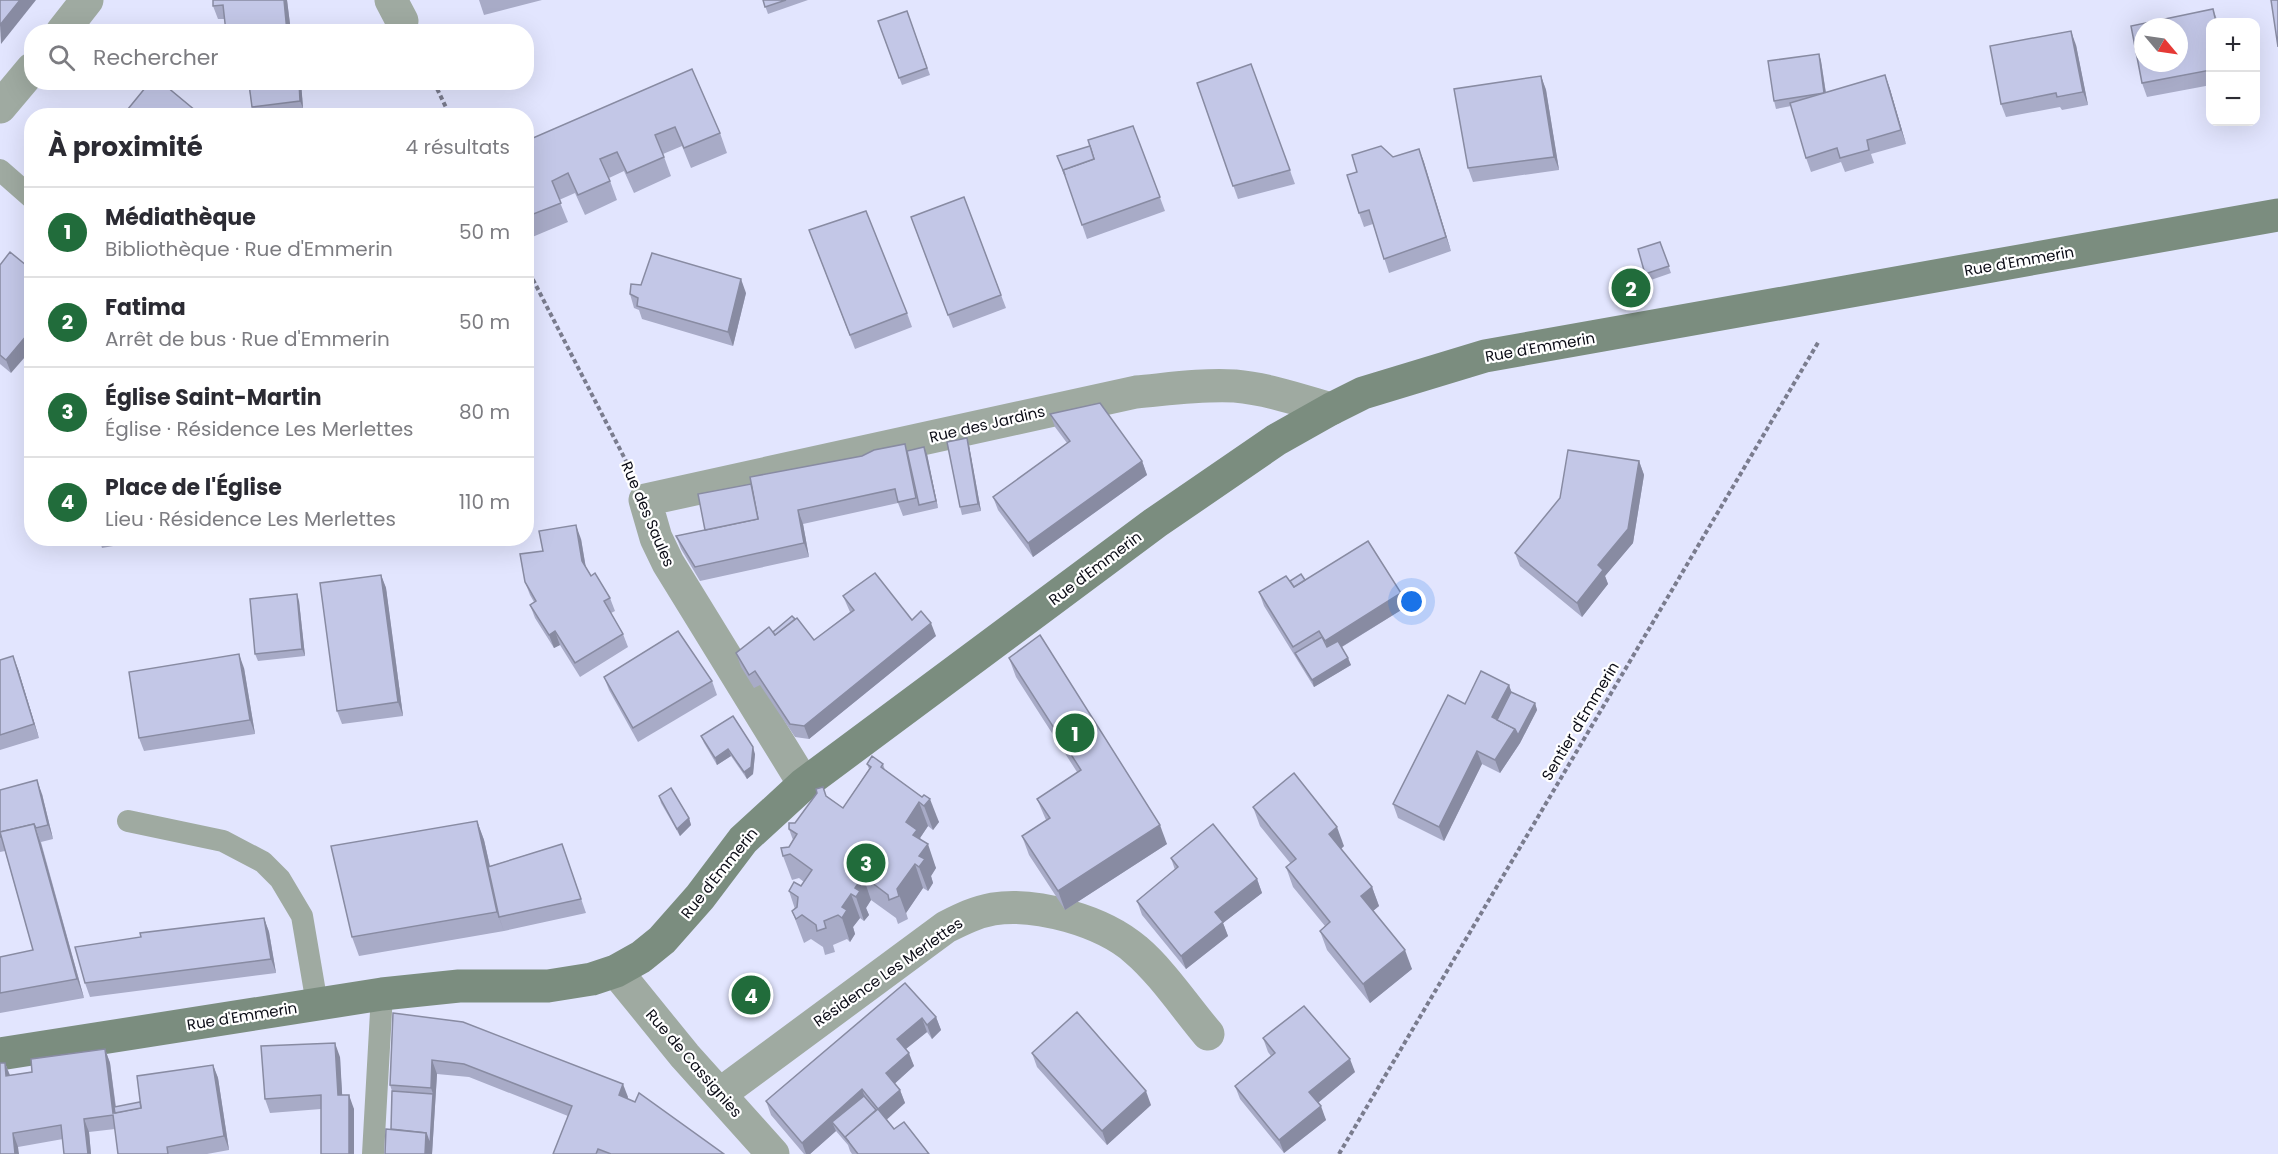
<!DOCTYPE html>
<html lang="fr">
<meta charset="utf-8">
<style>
body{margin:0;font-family:Poppins,sans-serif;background:#f7f7f7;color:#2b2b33}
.controls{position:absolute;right:18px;top:18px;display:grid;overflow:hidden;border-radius:12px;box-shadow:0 6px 24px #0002}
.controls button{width:54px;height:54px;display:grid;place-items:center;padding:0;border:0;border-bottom:2px solid #e1e1e2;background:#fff;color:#2b2b33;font:30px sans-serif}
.compass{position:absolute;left:2134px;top:18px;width:54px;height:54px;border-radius:50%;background:#fff;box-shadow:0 6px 24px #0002;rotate:119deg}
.you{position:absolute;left:1412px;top:602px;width:21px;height:21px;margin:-15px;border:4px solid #fff;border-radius:50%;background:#1a73e8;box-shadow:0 0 0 9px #1a73e833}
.badge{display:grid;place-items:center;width:39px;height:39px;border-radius:50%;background:#216c3b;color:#fff;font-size:20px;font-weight:700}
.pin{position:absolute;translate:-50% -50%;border:3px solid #fff;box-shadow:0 2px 6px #0006}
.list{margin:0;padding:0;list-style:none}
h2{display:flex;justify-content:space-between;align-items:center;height:78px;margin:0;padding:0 24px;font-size:26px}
h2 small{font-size:20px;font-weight:400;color:#7c7c81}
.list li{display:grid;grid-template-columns:39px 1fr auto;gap:18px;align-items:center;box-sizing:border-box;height:90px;padding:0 24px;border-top:2px solid #e1e1e2}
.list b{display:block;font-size:22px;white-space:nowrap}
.list p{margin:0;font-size:20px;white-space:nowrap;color:#7c7c81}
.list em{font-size:20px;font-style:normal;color:#7c7c81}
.icon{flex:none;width:33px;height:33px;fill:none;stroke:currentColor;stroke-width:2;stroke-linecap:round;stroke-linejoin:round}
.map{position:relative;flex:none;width:2278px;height:1154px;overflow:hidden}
.search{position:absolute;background:#fff;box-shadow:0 6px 24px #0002;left:24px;top:24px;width:510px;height:66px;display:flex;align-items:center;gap:15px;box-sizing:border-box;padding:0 21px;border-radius:24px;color:#7c7c81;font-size:22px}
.panel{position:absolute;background:#fff;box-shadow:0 6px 24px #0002;left:24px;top:108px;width:510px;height:438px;border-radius:24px}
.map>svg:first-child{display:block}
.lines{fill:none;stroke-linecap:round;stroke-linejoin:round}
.path{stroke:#7a7c8e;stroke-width:4;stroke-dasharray:4.5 3;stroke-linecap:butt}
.service{stroke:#9faaa1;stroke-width:22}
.minor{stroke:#9faaa1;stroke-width:33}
.tertiary{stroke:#9faaa1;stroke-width:33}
.secondary{stroke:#7b8d7f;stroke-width:33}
.wall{fill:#a8abc7}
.shaded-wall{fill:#888ba2}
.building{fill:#c3c7e7;stroke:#888ba2;stroke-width:1.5;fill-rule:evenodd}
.labels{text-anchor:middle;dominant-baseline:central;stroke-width:4.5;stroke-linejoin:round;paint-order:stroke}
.street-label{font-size:15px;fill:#0b0c16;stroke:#fff}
</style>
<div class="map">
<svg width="2278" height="1154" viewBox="0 0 2278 1154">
<rect width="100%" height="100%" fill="#e2e5fe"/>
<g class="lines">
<!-- path -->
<g class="path">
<polyline points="434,82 450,116"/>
<polyline points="526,266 627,463"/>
<polyline points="1339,1154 1819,341"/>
</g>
<!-- service -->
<g class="service">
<polyline points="0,170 32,198"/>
<polyline points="128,821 223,841 263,862 280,879 302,916 317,1004"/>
<polyline points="373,1154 382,994"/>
</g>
<!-- minor -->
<g class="minor">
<polyline points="391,0 402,21"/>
<path d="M 804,784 L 668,563 L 656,538 L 645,500 L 1136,392 C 1169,389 1202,384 1235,386 C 1268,389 1300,400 1331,409"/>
<polyline points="616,971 685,1056 773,1154"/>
<path d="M 720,1094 L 946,927 C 962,919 976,912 993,909 C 1036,902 1103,921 1136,950 C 1161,971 1186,1008 1208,1034"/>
</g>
<!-- tertiary -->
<g class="tertiary">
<polyline points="62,32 87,0"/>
<polyline points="0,107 32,69"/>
</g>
<!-- secondary -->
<polyline class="secondary" points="0,1054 382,994 459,986 548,986 592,979 616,971 641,957 662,940 700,897 743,840 804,784 1155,523 1276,440 1331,409 1363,393 1485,356 2278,215"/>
</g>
<!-- wall -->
<g class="wall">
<polygon points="213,0 287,0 291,32 226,32 225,19 218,19 213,6"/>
<polygon points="479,0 542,0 484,15"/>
<polygon points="763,0 808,0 768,14"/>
<polygon points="2213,9 2218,22 2211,22 2211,85 2147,97 2142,83"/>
<polygon points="907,11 930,75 902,85 878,21"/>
<polygon points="2076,45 2088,105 2062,110 2060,107 2006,117 2001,104"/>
<polygon points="1819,54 1821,61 1826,93 1885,75 1890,89 1906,144 1871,154 1874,163 1845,172 1841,162 1811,172 1806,158 1791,106 1776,109 1774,101"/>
<polygon points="1251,64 1295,184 1238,199 1197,83"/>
<polygon points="692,69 720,133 727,153 691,168 682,146 663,154 671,176 634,193 624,171 609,178 617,200 585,215 575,193 559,200 568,222 530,238 526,231 526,141"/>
<polygon points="1541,76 1546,90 1559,170 1473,182 1468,168"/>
<polygon points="248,82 301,82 303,108 254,114 252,107"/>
<polygon points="1133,126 1165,211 1087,239 1067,181 1090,146"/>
<polygon points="1419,149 1451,251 1389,273 1373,224 1364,227 1359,213 1357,172 1393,157"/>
<polygon points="964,197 1006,308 953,328 911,217"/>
<polygon points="809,230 907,313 912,327 855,349"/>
<polygon points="1660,242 1671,273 1648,281 1645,274"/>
<polygon points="0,265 11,373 0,364"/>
<polygon points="746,293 733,346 642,319 639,310 634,308 630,294"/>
<polygon points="1050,414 1142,461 1147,475 1033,557 998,510 993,497 1067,443 1055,427"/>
<polygon points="967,438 969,445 981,511 962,515 960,507"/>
<polygon points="907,451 927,454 938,508 903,516 898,503 803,524 809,557 700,581 681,549 676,536 705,530 751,484 862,456"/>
<polygon points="1639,461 1644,475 1633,543 1605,576 1608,584 1582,617 1520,566 1515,553"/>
<polygon points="99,538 158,538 102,548"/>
<polygon points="581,539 586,568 591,576 610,598 615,611 611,613 623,634 628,647 580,677 560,645 554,648 535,618 530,605 534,602 530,595 525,582 543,551"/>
<polygon points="381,575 386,588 403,716 342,724 337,711"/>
<polygon points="1305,580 1406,607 1342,647 1351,665 1314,687 1264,606 1259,592 1290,581"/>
<polygon points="843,596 912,620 936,636 809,739 795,737 760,685 754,688 741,667 736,653 773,632 814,640 850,612"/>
<polygon points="299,601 305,656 258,661 255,654"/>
<polygon points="1009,658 1167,844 1065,910 1029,855 1022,836 1046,820 1037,799 1077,772 1016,677"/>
<polygon points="0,660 18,669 39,738 0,750"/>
<polygon points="244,668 255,734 144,751 139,738"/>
<polygon points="604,677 712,681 717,695 638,742 609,690"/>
<polygon points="1509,685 1511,692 1535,703 1537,710 1520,743 1500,773 1482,764 1444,841 1398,818 1393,804 1465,704"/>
<polygon points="701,736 755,754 753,774 747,779 731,756 717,765 704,743"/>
<polygon points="867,764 883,764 885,770 922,797 939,822 933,830 928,826 920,838 936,868 931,876 933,883 928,891 923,888 906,913 908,919 898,924 896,918 871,900 866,908 869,915 864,921 860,918 853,927 855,934 850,942 847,939 833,945 835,952 825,955 823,947 811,939 804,943 792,911 795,909 789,891 801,886 804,882 799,878 792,880 783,856 793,840 789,829 827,796 843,808 869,769"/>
<polygon points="0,790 42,794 53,839 41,842 84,998 0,1013 0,957 33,950 5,851 0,852"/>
<polygon points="659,796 689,818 691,825 680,836 661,803"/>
<polygon points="1253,807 1344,846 1341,849 1372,887 1379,906 1373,911 1412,969 1370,1003 1327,950 1320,931 1325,926 1293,887 1286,867 1291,864 1260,826"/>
<polygon points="477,821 484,840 490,866 562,844 586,913 504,931 359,956 352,937"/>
<polygon points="1171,858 1257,879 1262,893 1223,923 1228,936 1186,969 1142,915 1137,901 1175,870"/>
<polygon points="264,918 269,932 276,973 90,997 85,983"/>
<polygon points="905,983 936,1017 941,1030 932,1039 927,1032 906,1049 914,1066 894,1084 900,1090 905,1103 886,1119 894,1129 929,1154 852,1154 850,1151 848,1145 836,1131 810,1154 804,1154 771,1115 766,1101"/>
<polygon points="393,1013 628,1097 628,1099 724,1154 553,1154 568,1116 469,1077 437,1074 432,1154 391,1129 392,1091 390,1085"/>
<polygon points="1263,1038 1355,1072 1318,1103 1326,1120 1284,1153 1240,1099 1235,1086 1271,1056 1268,1052"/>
<polygon points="105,1049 110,1063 116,1107 140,1102 213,1065 218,1078 229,1150 207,1154 118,1154 115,1129 89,1132 91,1154 64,1154 63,1139 18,1147 0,1154 5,1063 10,1075 32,1072"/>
<polygon points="1032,1053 1151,1105 1107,1145 1037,1067"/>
<polygon points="340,1057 342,1095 354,1109 354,1154 321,1154 321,1109 270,1113 265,1099"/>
</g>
<!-- shaded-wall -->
<g class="shaded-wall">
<polygon points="20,0 36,0 1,44 0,25"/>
<polygon points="284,0 287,0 291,32 287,32"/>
<polygon points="2071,31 2076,45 2088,105 2083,92"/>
<polygon points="1819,54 1821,61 1827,101 1824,94"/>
<polygon points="1885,75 1890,89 1906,144 1901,130"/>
<polygon points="1541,76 1546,90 1559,170 1554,157"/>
<polygon points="299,82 301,82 303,108 300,101"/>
<polygon points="1419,149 1424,162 1451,251 1446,237"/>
<polygon points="741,279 746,293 733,346 728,332"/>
<polygon points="32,329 32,349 11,373 6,360"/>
<polygon points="967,438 969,445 981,511 978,504"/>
<polygon points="924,447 927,454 938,508 936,501"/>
<polygon points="1142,461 1147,475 1033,557 1028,543"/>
<polygon points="1639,461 1644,475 1633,543 1605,576 1608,584 1582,617 1577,603 1598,565"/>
<polygon points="798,510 803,524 809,557 804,543"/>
<polygon points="576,525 581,539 587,575 582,561"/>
<polygon points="381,575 386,588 403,716 398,702"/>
<polygon points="1401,593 1406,607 1330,654 1325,641"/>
<polygon points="297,594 299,601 305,656 302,649"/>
<polygon points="931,623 936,636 809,739 804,726"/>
<polygon points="555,631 560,645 554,648 549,635"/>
<polygon points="239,654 244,668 255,734 250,720"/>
<polygon points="13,656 18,669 39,738 34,724"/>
<polygon points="1348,658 1351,665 1314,687 1312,680"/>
<polygon points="1509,685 1514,699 1499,726 1492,717"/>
<polygon points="1535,703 1537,710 1520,743 1500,773 1495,760 1515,729"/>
<polygon points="753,747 755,754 753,774 747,779 744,772"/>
<polygon points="728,749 731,756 717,765 715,758"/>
<polygon points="1477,751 1482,764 1444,841 1439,827"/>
<polygon points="37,780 42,794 53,839 48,825"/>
<polygon points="930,799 939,822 933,830 924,806"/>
<polygon points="919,802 928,826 920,838 924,849 928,844 936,868 931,876 933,883 928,891 919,867 906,822"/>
<polygon points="689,818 691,825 680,836 677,829"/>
<polygon points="477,821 484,840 501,917 499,917 504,931 497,912"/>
<polygon points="34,824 41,844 84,998 77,979"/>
<polygon points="1160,825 1167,844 1065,910 1058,891"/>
<polygon points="1337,827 1344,846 1336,853 1329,834"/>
<polygon points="915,864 923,888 906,913 908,919 897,889"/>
<polygon points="863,876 871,900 866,908 869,915 864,921 856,897 855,888"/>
<polygon points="1257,879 1262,893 1223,923 1228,936 1186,969 1181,956 1215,912"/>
<polygon points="1372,887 1379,906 1368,915 1361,896"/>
<polygon points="851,894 860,918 853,927 855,934 850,942 842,918 842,907"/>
<polygon points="264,918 269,932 276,973 271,959"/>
<polygon points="1405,950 1412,969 1370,1003 1363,984"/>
<polygon points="936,1017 941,1030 932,1039 927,1025"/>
<polygon points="922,1018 927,1032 902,1052 897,1039"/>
<polygon points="335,1043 340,1057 343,1109 338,1095"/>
<polygon points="105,1049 110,1063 117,1119 113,1113"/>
<polygon points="909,1053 914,1066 891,1087 886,1073"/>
<polygon points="1350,1059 1355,1072 1314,1106 1309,1092"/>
<polygon points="432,1060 437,1074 432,1154 425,1154 426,1133 433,1094 431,1088"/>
<polygon points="5,1063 10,1076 6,1076"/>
<polygon points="213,1065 218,1078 229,1150 224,1136"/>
<polygon points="623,1084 628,1097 624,1108 619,1095"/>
<polygon points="862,1089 867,1103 832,1122 836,1131 810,1154 806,1154 802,1143"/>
<polygon points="900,1090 905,1103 883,1123 878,1109"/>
<polygon points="1146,1091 1151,1105 1107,1145 1102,1131"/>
<polygon points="349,1095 354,1109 354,1154 349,1154"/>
<polygon points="1321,1106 1326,1120 1284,1153 1279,1140"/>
<polygon points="84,1119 89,1132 91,1154 88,1154"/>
<polygon points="13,1133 18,1147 19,1154 15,1154"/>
</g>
<!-- building -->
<g class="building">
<polygon points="0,0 20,0 0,25"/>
<polygon points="213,0 284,0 287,32 226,32 223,5 213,6"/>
<polygon points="763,0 786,0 765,7"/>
<polygon points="2271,0 2278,0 2278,47"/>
<path d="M 2213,9 L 2216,22 L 2211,22 L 2211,70 L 2142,83 L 2131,26 ZM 2143,27 L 2179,27 L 2179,63 L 2143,63 Z"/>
<polygon points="907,11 927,68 899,78 878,21"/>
<polygon points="2071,31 2083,92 2057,97 2056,93 2001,104 1990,46"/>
<polygon points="1819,54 1824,93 1774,101 1768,61"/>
<polygon points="1251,64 1290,170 1233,186 1197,83"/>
<polygon points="692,69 720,133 684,148 675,127 655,135 664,157 627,173 617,152 600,159 610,181 578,195 568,173 552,181 561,203 526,217 526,141"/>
<polygon points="1885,75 1901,130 1867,140 1869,150 1840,158 1837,148 1806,158 1790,103"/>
<polygon points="1541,76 1554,157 1468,168 1454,89"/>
<polygon points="150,82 161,82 202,116 135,116 128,109"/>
<polygon points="266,82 299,82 300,101 252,107 249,84"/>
<polygon points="1133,126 1160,197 1082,225 1063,170 1094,159 1088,140"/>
<polygon points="1090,146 1094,159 1063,170 1065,175 1057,156"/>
<polygon points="1381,146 1393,157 1419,149 1446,237 1384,259 1369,210 1359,213 1347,175 1357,172 1352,155"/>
<polygon points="964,197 1001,295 948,315 911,217"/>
<polygon points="866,211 907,313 850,335 809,230"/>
<polygon points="1660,242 1669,266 1645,274 1638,249"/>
<polygon points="10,252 32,270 32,329 6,360 0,355 0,265"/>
<polygon points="652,253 741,279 728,332 637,306 638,298 630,294 631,284 641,285"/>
<polygon points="1100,403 1142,461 1028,543 993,497 1070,441 1050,414"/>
<polygon points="967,438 978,504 960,507 947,442"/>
<polygon points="905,444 916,498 898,502 895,489 798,510 804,543 695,567 676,536 758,519 750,477 862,456 874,450"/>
<polygon points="924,447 936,501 919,505 907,451"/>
<polygon points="1568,450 1639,461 1628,529 1598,565 1603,570 1577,603 1515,553 1560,498"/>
<polygon points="751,484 758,519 705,530 698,494"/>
<polygon points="576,525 582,561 591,576 595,573 610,598 604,601 623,634 575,663 555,631 549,635 530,605 536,601 525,582 520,554 543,551 539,531"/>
<polygon points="1368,541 1401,593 1325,641 1319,631 1293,647 1259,592 1286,576 1294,587"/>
<polygon points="875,573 912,620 921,611 931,623 804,726 790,724 755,671 749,675 736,653 769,627 775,635 797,618 814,640 854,610 843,596"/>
<polygon points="1301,574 1305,580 1294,587 1290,581"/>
<polygon points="381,575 398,702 337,711 320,583"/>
<polygon points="297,594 302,649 255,654 250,599"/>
<polygon points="792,616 795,619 775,635 773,632"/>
<polygon points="678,631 712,681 633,728 604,677"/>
<polygon points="1040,635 1160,825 1058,891 1022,836 1050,818 1037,799 1081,770 1009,658"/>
<polygon points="1322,637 1327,647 1338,641 1348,658 1312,680 1295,653"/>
<polygon points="239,654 250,720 139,738 129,672"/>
<polygon points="13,656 34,724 0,735 0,660"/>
<polygon points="1481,671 1509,685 1492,717 1515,729 1495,760 1477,751 1439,827 1393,804 1448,695 1465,704"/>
<polygon points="1511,692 1535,703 1518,735 1515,729 1497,720"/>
<polygon points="733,716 753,747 751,767 744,772 728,749 715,758 701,736"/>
<polygon points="872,756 883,764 881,767 922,797 924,795 930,799 924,806 919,802 906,822 917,830 913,835 928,844 919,856 925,859 919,867 915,864 897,889 899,896 889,900 888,895 863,876 855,888 860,891 856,897 851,894 842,907 847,910 842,918 838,915 824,921 826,928 817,931 816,925 802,915 796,919 792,911 797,907 798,897 789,891 794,882 801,886 812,870 790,854 783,856 781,848 789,847 797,834 789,829 789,823 795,823 817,793 816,789 823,787 826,796 843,808 871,767 867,764"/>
<polygon points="1294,773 1337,827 1329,834 1372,887 1361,896 1405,950 1363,984 1320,931 1330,922 1286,867 1296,859 1253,807"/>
<polygon points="37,780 48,825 36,828 34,824 0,832 1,837 0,837 0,790"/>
<polygon points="671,788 689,818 677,829 659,796"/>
<polygon points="477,821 497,912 352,937 331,846"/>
<polygon points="34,824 77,979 0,993 0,957 33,950 0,832"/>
<polygon points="1213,824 1257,879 1215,912 1223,922 1181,956 1137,901 1178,867 1171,858"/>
<polygon points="562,844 581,899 499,917 488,867"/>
<polygon points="264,918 271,959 85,983 75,947 141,937 140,933"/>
<polygon points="905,983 936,1017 927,1025 922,1018 897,1039 909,1053 886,1073 900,1090 878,1109 894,1129 904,1122 929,1154 858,1154 845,1137 878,1109 862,1089 802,1143 766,1101"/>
<polygon points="1304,1006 1350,1059 1309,1092 1321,1106 1279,1140 1235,1086 1275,1053 1263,1038"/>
<polygon points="1077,1012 1146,1091 1102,1131 1032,1053"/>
<polygon points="393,1013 463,1022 623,1084 619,1095 635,1102 639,1093 724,1154 611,1154 598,1149 596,1154 553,1154 572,1106 464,1064 432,1060 431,1088 390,1085"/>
<polygon points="335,1043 338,1095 349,1095 349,1154 321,1154 321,1095 265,1099 261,1046"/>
<polygon points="105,1049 113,1113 141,1108 137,1076 213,1065 224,1136 167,1147 168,1154 118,1154 113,1115 84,1119 88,1154 64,1154 61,1125 13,1133 15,1154 0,1154 0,1063 5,1063 6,1076 32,1072 31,1059"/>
<polygon points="392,1091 433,1094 430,1145 426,1133 391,1129"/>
<polygon points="864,1096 876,1110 845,1137 849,1142 832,1122"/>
<polygon points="140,1102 141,1108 115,1113 114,1107"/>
<polygon points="386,1129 426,1133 425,1154 385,1154"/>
</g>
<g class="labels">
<!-- street labels -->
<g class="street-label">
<text transform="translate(2019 261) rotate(-10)">Rue d'Emmerin</text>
<text transform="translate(1540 347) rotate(-10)">Rue d'Emmerin</text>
<text transform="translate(987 424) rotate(-13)">Rue des Jardins</text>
<text transform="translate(648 514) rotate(67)">Rue des Saules</text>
<text transform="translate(1095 568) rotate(-37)">Rue d'Emmerin</text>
<text transform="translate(1580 721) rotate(-59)">Sentier d'Emmerin</text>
<text transform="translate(719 873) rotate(-51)">Rue d'Emmerin</text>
<text transform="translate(888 972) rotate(-35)">Résidence Les Merlettes</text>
<text transform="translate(242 1016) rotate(-9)">Rue d'Emmerin</text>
<text transform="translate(694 1063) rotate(49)">Rue de Cassignies</text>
</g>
</g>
</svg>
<div class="controls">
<button>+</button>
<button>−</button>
</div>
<svg class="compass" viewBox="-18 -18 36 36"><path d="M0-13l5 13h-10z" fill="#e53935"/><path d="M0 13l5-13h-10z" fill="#7c7c81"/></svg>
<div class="you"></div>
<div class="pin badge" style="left:1075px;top:733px">1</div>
<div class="pin badge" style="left:1631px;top:288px">2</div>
<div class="pin badge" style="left:866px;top:863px">3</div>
<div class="pin badge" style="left:751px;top:995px">4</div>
<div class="search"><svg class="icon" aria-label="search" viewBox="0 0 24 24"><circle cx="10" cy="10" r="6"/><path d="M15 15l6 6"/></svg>Rechercher</div>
<section class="panel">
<h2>À proximité<small>4 résultats</small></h2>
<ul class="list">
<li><span class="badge">1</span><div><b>Médiathèque</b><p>Bibliothèque · Rue d'Emmerin</p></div><em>50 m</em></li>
<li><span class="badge">2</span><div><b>Fatima</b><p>Arrêt de bus · Rue d'Emmerin</p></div><em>50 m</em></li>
<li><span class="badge">3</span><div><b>Église Saint-Martin</b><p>Église · Résidence Les Merlettes</p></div><em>80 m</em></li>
<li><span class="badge">4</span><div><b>Place de l'Église</b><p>Lieu · Résidence Les Merlettes</p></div><em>110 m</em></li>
</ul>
</section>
</div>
